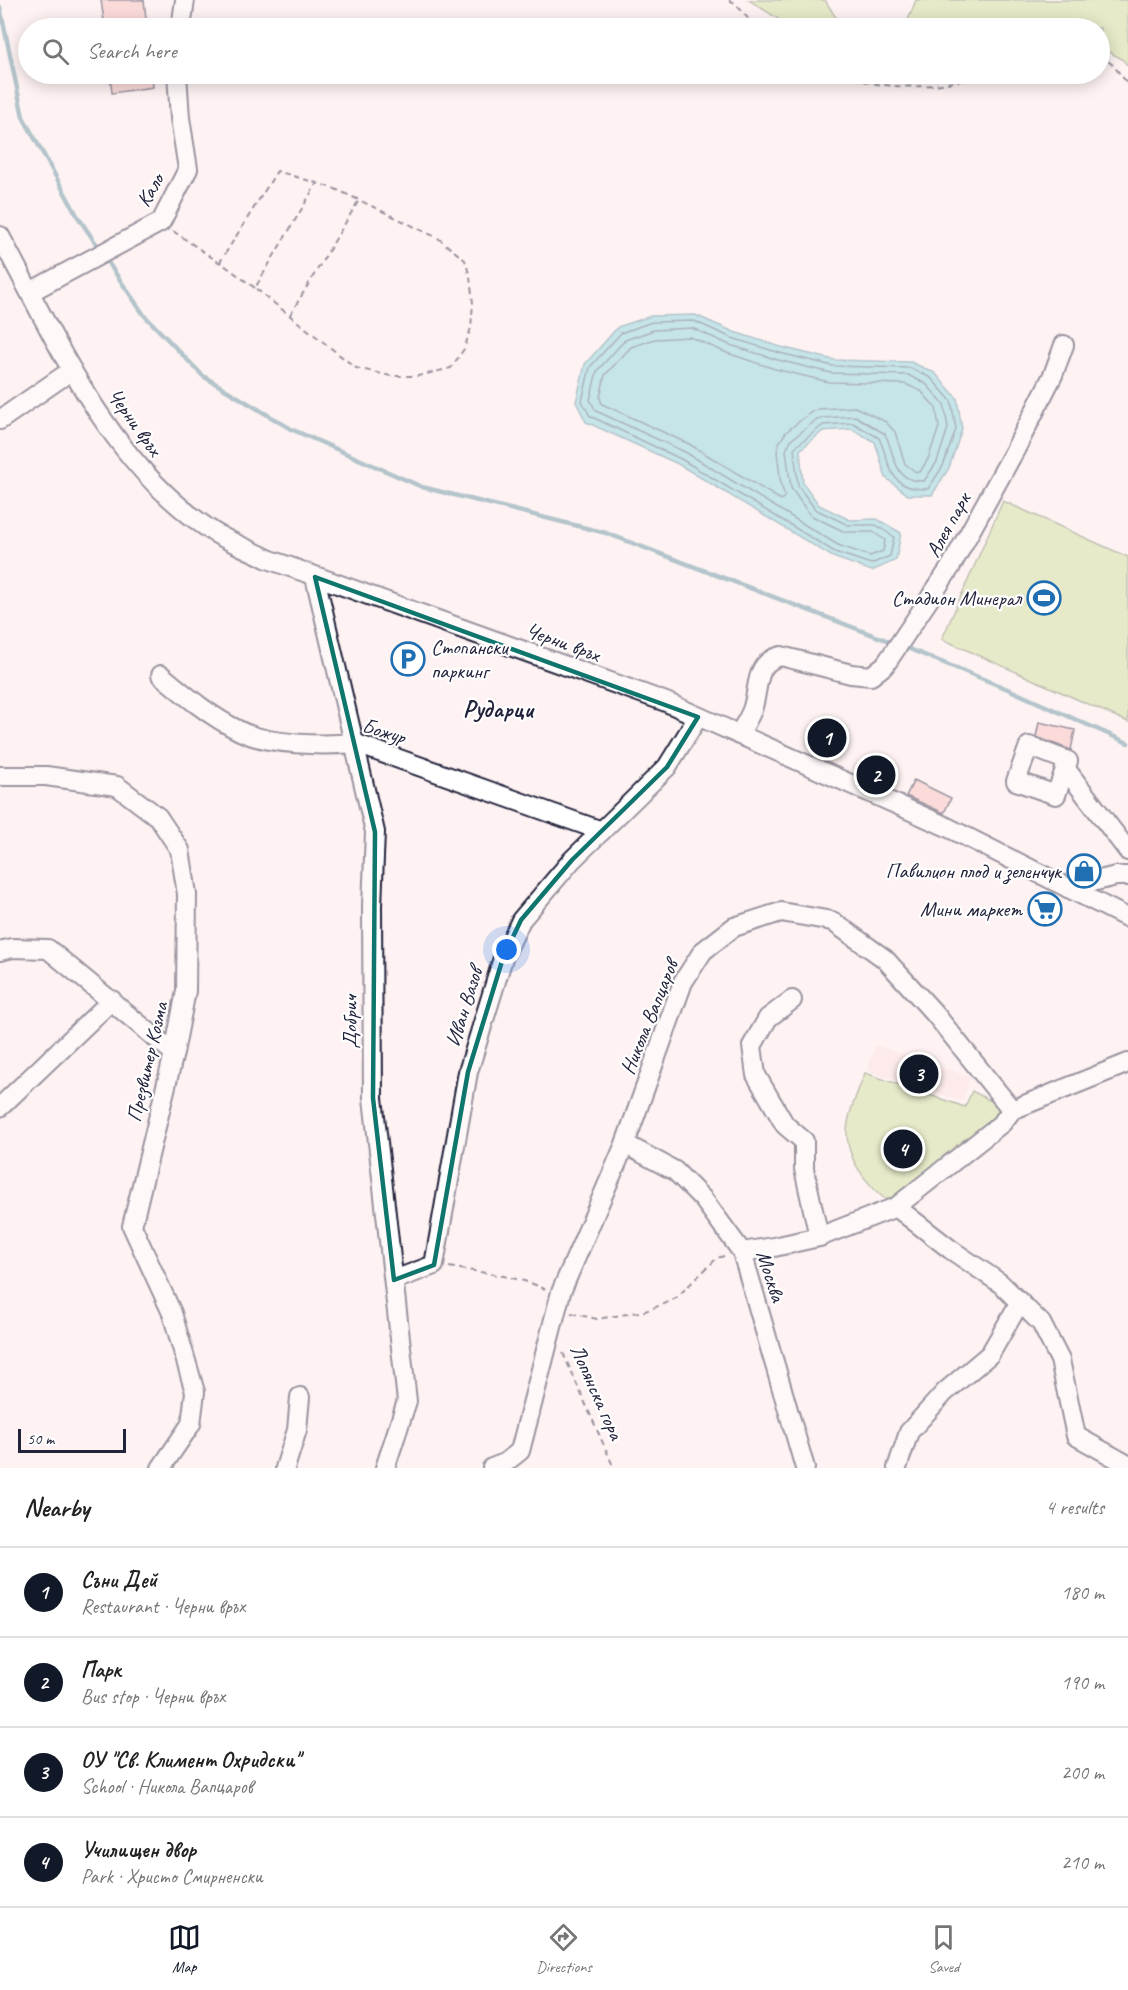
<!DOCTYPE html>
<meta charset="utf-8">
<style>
body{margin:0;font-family:Caveat,sans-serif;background:#f2f2f2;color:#222}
.scale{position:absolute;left:18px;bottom:15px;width:108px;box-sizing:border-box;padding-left:6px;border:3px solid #22223b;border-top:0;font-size:16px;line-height:21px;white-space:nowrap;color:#22223b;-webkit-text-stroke:4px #fff;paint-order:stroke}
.you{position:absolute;left:507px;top:950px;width:21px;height:21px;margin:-15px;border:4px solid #fff;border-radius:50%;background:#1a73e8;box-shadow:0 0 0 9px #1a73e833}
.badge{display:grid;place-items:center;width:39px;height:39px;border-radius:50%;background:#111827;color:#fff;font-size:20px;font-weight:700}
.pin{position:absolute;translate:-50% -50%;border:3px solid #fff;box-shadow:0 2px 6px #0006}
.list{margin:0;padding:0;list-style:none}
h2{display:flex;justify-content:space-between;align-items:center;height:78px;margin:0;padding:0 24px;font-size:26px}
h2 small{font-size:20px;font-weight:400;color:#767676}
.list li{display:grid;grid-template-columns:39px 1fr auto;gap:18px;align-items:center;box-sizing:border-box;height:90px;padding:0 24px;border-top:2px solid #e0e0e0}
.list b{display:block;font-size:22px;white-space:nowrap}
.list p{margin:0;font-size:20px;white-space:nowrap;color:#767676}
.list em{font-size:20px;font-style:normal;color:#767676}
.icon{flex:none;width:33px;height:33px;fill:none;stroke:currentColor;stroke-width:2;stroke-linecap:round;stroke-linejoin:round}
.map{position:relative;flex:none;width:1128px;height:1468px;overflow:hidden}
.search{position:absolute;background:#fff;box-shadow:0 3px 15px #0003;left:18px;right:18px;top:18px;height:66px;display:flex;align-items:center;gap:15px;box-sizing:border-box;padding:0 21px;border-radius:33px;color:#767676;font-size:22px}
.sheet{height:438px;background:#fff}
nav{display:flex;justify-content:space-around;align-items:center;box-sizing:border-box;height:84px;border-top:2px solid #e0e0e0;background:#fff;font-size:16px;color:#767676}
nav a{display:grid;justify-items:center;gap:3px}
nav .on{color:#111827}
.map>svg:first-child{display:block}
.built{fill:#fce2e2}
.green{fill:#cbe196;stroke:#768268;stroke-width:1.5}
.water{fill:#83d4dc;stroke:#5c8d9c;stroke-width:1.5}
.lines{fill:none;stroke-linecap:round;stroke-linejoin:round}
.shore{stroke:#49697b;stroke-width:1.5}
.stream{stroke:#5c8d9c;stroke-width:4.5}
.building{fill:#f9bdbc;stroke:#22223b;stroke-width:1.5}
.minor-casing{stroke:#22223b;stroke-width:22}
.path{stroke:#22223b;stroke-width:2;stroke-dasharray:6 4.5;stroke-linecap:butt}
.minor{stroke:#fff;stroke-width:18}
.marked{fill:none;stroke:#0f766e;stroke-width:4.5;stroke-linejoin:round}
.labels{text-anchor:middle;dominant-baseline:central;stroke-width:4.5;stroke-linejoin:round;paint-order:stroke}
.street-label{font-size:21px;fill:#22223b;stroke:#fff}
.poi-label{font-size:21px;fill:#22223b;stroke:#fff;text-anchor:end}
.quarter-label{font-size:24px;font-weight:bold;fill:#22223b;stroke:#fff}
</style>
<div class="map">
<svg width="1128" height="1468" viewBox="0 0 1128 1468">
<rect width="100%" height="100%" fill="#fef2f2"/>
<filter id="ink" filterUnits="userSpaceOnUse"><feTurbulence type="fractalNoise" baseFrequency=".0167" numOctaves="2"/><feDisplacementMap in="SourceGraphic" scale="12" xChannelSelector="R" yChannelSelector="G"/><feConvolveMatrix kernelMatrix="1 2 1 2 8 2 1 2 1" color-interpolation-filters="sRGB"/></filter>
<g filter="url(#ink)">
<!-- built -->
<polygon class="built" points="875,1045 970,1077 963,1101 867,1071"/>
<!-- green -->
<g class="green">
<polygon points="749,0 825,0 838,21 853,28 792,28"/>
<polygon points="916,0 1128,0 1128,66 1122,59 1100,47 1100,28 902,28 905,28"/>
<polygon points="1003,501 1128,557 1128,722 942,639"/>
<path d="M 865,1073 L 965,1107 L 972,1091 L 997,1104 L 999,1116 L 887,1201 C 867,1184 849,1163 847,1136 C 846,1117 858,1091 865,1073 Z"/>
</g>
<!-- water -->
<polygon class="water" points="695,315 734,332 781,347 834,360 911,362 935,373 957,398 962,429 949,468 932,495 908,495 886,478 875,442 851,429 823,431 800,450 803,483 819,505 850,520 877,519 901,533 896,560 872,571 833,557 678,464 586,422 576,402 585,364 618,327 651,316"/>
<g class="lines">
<!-- shore -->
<g class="shore">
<path d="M 694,321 L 732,338 L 780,353 L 833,366 L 910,368 L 931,378 L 951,401 L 956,429 L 943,466 L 928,489 C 888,490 892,467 879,438 L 853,423 L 823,425 L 794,448 L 798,486 L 815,509 L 848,525 L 876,525 L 894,537 L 890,556 L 871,564 L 835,552 L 681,459 L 590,416 L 582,401 L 590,367 L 621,333 L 652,322 Z"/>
<path d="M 692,328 L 730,345 L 778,360 L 831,373 L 908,375 L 926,384 L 944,404 L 948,428 L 937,462 L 924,481 C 892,482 896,455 885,434 L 855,416 L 822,418 L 815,421 L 791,440 L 786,450 L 791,488 L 810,515 L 845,532 L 873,532 L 885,540 L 883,551 L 870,556 L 838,545 L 685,452 L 596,411 L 590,400 L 597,371 L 625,340 L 654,330 Z"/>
<polygon points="690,337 727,353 775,369 829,382 905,384 921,391 936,408 939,427 928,459 920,472 916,472 905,464 895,432 886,422 855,407 818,409 810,413 786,432 779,443 777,452 781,485 785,496 781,500 689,444 602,404 600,398 605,375 631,347 655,339"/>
</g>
<!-- stream -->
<g class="stream">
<polyline points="0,7 23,117 78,217 101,251"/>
<polyline points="105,258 144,315 203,376 291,429 422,487 606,533 894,643"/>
<polyline points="902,646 1010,690 1128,743"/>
</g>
</g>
<!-- building -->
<g class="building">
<polygon points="101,0 144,0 147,28 105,28"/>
<polygon points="110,74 152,74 153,87 112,93"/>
<polygon points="1039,722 1075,730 1071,750 1036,737"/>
<polygon points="914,780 951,798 944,813 906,796"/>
</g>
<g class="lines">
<defs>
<g id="minor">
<polyline points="181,28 185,0"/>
<path d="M 0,236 C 58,343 109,465 215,533 C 232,543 251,550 268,559 L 666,702 L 945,826 L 1128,918"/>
<polyline points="30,292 161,222 188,169 180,118 177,74"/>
<polyline points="0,420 72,370"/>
<polyline points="315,577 375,832 372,906 373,1098 407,1401 385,1468"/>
<path d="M 161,675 C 186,696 211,717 240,731 C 268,745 323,746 354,743 L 602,831"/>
<path d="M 739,735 C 743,727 749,718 752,710 C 760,688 753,663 781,656 L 851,674 L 871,676 L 885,665 L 950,568 L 1015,450 L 1053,375 L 1064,345"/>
<polygon points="1029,746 1068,761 1056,795 1016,781"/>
<polyline points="1065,768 1128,851"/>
<polyline points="0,776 46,776 117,786 158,817 180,850 187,894 186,991 174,1053 132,1226 172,1313 195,1392 191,1424 161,1468"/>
<polyline points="1068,888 1116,876 1128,876"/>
<polyline points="0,951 12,948 48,949 174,1053"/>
<polyline points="792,1000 768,1018 752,1046 756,1075 785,1125 804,1141 804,1169 819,1237"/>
<polyline points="0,1107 112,1000"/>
<polyline points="625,1144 675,1171 703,1199 742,1252 805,1468"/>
<polyline points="896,1207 950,1249 1000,1283 1041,1323 1060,1360 1076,1436 1128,1465"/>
<polyline points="742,1252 774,1247 819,1237 896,1207 1002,1123 1012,1110 1128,1063"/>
<polyline points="394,1280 434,1265 468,1072 503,958 521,920 572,860 667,767 698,717"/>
<polyline points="285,1468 297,1430 300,1397"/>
<polyline points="492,1468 505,1463 520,1451 561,1292 625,1144 683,982 703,951 734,927 781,912 832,921 885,959 935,1014 1012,1110"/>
<polyline points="897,1468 909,1432 945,1392 990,1354 1020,1302"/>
</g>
</defs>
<!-- minor casing -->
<use href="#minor" class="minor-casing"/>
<!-- path -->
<g class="path">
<polyline points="729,0 735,3 756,28"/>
<polyline points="1100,55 1113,65 1128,84"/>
<path d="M 844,74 C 889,94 941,87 987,74"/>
<polyline points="173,231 220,263"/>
<polyline points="255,288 220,262 277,171 333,188 359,200 438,238 465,260 470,277 473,303 471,328 464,349 451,368 418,376 391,376 356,368 255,288 317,183"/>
<polyline points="290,315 359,200"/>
<path d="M 449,1267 C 481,1273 515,1275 545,1289"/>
<polyline points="571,1313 597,1319 645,1311 664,1304 676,1298 717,1258 724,1256"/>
<polyline points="563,1353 614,1468"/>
</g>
<!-- minor -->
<use href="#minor" class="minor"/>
</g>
</g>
<!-- marked area -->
<path d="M0 0H1128V1468H0ZM 315,577 L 698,717 L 667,767 L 572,860 L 521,920 L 503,958 L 468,1072 L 434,1265 L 394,1280 L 373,1098 L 375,832 Z" fill="#fef2f2" fill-opacity=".55" fill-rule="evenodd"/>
<path class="marked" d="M 315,577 L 698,717 L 667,767 L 572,860 L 521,920 L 503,958 L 468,1072 L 434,1265 L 394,1280 L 373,1098 L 375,832 Z"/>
<!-- icons -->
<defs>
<symbol id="stadium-ring" viewBox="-11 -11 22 22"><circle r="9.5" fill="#fff" stroke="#1f6fb2" stroke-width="1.5"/><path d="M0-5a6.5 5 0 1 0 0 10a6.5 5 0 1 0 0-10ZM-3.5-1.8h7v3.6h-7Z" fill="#1f6fb2"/></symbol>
<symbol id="parking-ring" viewBox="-11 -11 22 22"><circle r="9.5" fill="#fff" stroke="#1f6fb2" stroke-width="1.5"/><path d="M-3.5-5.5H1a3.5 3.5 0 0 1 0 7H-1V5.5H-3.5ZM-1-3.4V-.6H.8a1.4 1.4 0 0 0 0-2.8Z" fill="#1f6fb2"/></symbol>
<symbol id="shop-ring" viewBox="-11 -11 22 22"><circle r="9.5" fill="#fff" stroke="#1f6fb2" stroke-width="1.5"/><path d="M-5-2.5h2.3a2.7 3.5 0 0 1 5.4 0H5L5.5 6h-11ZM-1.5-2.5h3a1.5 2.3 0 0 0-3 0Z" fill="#1f6fb2"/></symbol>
<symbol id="supermarket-ring" viewBox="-11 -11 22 22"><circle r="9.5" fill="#fff" stroke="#1f6fb2" stroke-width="1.5"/><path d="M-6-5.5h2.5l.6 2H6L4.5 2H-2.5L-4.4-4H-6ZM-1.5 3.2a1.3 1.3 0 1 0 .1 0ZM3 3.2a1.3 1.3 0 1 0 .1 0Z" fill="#1f6fb2"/></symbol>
</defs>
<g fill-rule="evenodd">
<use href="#stadium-ring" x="1025" y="579" width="38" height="38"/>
<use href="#parking-ring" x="389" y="640" width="38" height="38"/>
<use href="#shop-ring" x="1065" y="852" width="38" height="38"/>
<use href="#supermarket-ring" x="1026" y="890" width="38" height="38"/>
</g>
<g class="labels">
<!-- street labels -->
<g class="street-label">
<text transform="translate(150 190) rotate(-60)">Кало</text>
<text transform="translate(135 422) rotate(54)">Черни връх</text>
<text transform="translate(948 525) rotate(-61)">Алея парк</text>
<text transform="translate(563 642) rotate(20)">Черни връх</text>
<text transform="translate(384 731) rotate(17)">Божур</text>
<text transform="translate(464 1007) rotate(-73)">Иван Вазов</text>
<text transform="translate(649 1017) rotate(-68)">Никола Вапцаров</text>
<text transform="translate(350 1022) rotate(-90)">Добрич</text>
<text transform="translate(147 1062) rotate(-77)">Презвитер Козма</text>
<text transform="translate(771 1276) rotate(72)">Москва</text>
<text transform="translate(597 1392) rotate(66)">Лопянска гора</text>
</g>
<!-- poi labels -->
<g class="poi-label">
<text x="1021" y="598">Стадион Минерал</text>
<text x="431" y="647" text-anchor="start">Стопански<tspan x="431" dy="24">паркинг</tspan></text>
<text x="1061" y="871">Павилион плод и зеленчук</text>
<text x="1022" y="909">Мини маркет</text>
</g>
<!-- quarter labels -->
<g class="quarter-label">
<text x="498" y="709">Рударци</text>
</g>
</g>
</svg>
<div class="scale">50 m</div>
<div class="you"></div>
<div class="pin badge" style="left:827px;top:738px">1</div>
<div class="pin badge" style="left:876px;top:775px">2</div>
<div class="pin badge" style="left:919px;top:1074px">3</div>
<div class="pin badge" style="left:903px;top:1149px">4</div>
<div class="search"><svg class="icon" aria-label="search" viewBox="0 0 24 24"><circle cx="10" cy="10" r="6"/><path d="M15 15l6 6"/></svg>Search here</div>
</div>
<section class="sheet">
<h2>Nearby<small>4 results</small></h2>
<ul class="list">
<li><span class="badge">1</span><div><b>Съни Дей</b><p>Restaurant · Черни връх</p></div><em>180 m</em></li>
<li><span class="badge">2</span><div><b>Парк</b><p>Bus stop · Черни връх</p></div><em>190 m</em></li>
<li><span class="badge">3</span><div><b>ОУ &quot;Св. Климент Охридски&quot;</b><p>School · Никола Вапцаров</p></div><em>200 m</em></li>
<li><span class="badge">4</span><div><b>Училищен двор</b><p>Park · Христо Смирненски</p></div><em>210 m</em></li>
</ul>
</section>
<nav>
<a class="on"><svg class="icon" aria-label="map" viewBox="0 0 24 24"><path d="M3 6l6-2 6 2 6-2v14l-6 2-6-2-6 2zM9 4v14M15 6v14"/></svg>Map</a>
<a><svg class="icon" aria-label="directions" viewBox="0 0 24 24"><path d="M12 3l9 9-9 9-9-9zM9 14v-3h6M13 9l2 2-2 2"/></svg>Directions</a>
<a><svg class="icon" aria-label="saved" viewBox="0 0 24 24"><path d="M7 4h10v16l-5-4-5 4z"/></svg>Saved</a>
</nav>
